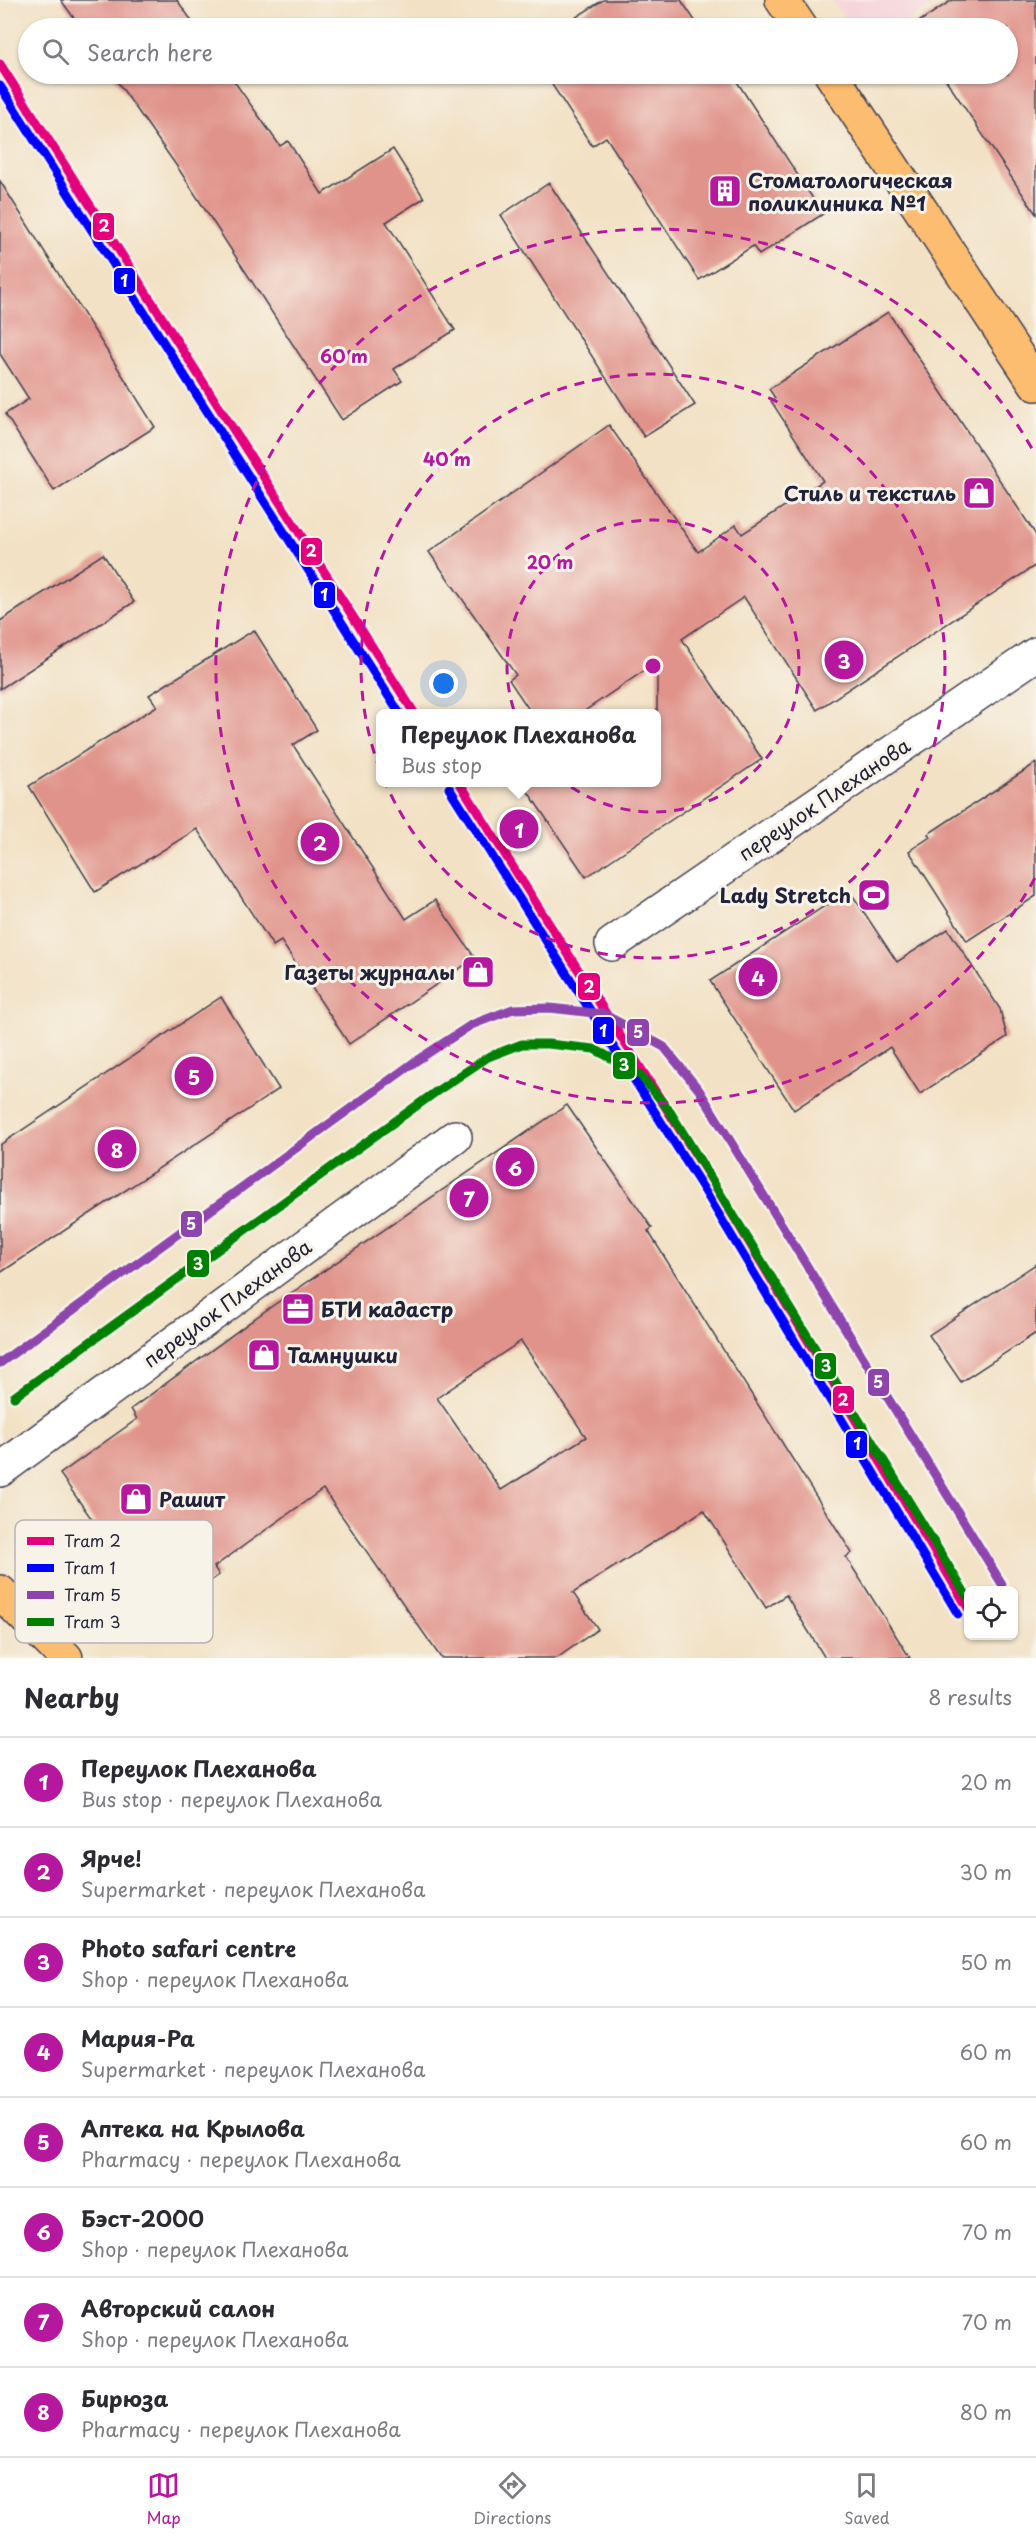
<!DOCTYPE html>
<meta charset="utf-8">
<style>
body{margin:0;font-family:"Playpen Sans",sans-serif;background:#f2f2f3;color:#2b2b33}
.controls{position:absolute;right:18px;bottom:18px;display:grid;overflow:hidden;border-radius:9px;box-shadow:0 2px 4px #0004}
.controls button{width:54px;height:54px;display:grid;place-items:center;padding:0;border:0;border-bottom:2px solid #e1e1e2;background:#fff;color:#2b2b33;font:30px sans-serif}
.you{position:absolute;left:444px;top:684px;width:21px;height:21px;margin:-15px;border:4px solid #fff;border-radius:50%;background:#1a73e8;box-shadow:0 0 0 9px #1a73e833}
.badge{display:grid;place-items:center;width:39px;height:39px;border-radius:50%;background:#b5179e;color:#fff;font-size:20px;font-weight:700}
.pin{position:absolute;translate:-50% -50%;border:3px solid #fff;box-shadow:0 2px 6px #0006}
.popup{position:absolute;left:376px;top:709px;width:285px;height:78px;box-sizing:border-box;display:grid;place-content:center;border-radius:9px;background:#fff;filter:drop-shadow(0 2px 4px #0005);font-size:20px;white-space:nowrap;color:#7c7c81}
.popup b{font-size:22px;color:#2b2b33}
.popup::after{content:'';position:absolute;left:50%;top:100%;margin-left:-12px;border:12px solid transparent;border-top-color:#fff}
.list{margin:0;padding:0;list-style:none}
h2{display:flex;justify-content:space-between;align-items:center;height:78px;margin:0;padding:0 24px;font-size:26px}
h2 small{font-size:20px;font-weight:400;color:#7c7c81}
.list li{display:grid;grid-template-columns:39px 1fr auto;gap:18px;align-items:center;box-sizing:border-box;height:90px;padding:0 24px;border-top:2px solid #e1e1e2}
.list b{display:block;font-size:22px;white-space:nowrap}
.list p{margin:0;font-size:20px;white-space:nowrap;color:#7c7c81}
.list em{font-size:20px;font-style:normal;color:#7c7c81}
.icon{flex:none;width:33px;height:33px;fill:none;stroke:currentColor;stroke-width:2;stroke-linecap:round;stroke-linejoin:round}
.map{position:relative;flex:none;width:1036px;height:1658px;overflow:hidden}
.search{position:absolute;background:#fff;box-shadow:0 2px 4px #0004;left:18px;right:18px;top:18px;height:66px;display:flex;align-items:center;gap:15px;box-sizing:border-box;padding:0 21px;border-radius:33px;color:#7c7c81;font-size:22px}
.sheet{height:798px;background:#fff}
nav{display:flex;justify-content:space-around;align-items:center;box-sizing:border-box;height:84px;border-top:2px solid #e1e1e2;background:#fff;font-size:16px;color:#7c7c81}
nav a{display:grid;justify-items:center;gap:3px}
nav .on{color:#b5179e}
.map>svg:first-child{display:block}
.built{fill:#f6cfd9}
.building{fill:#e0938a;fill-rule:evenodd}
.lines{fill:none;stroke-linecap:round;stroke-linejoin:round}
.minor-casing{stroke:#413f50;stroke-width:36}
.major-casing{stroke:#413f50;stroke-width:36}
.minor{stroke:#fff;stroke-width:33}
.major{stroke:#fcbd6f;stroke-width:33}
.tram-1-casing{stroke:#f7f3e8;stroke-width:14}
.tram-2-casing{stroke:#f7f3e8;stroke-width:14}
.tram-3-casing{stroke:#f7f3e8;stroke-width:14}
.tram-4-casing{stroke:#f7f3e8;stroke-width:14}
.tram-1{stroke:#e5007d;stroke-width:9}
.tram-2{stroke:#00f;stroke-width:9}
.tram-3{stroke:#8e44ad;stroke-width:9}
.tram-4{stroke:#008000;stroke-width:9}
.ring{fill:none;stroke:#b5179e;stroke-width:3;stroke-dasharray:10 8}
.labels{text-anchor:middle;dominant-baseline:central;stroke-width:6;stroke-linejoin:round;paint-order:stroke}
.poi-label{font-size:20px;font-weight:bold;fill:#22223b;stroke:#f7f3e8;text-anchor:start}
.street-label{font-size:20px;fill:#22223b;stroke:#f7f3e8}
.key{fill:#f7f3e8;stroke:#b7b4b4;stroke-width:1.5}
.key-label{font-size:16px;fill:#22223b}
.centre{fill:#b5179e;stroke:#f7f3e8;stroke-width:3}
.ring-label{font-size:18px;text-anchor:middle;font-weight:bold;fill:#b5179e;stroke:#f7f3e8;stroke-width:6;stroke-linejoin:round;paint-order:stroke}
.line-badge{stroke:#f7f3e8;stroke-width:2}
.badge-label{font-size:16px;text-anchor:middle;font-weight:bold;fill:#fff}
</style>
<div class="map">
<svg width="1036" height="1658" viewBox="0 0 1036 1658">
<rect width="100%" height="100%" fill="#f7f3e8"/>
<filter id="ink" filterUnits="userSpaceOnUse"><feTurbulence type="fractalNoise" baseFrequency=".0167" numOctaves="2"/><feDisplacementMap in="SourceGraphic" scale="12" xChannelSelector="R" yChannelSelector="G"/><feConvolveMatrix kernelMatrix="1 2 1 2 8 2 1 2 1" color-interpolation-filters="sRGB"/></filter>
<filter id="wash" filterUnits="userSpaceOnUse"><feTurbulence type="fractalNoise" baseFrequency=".008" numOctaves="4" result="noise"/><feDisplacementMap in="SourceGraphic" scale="24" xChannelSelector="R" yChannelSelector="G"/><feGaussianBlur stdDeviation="1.35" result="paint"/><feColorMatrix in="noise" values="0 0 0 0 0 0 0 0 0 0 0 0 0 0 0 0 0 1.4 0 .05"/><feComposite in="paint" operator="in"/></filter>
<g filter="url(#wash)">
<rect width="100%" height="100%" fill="#f2e1c4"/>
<!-- built -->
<polygon class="built" points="832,0 939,0 897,28 852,28"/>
<g id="blocks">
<!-- building -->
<g class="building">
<polygon points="61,0 177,0 197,28 81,28"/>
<polygon points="603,0 681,0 700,28 559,28"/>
<polygon points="952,0 1036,0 1036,214 942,74 1008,74 1008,28 911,27"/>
<polygon points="112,74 229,74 280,146 288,141 322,194 393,149 424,198 386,222 455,330 394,369 402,381 342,420 178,168"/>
<polygon points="545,74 732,74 823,214 759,255 753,246 699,280 606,137 592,146"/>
<polygon points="0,181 155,427 54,491 5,414 29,399 0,354"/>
<polygon points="549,183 695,405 644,437 501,215"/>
<polygon points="888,312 1036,535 1036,565 817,710 744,597 682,639 762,759 586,877 522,783 657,783 657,662 580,714 532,714 509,680 516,675 429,552 609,425 698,552 736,525 742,534 823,481 771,401 775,398 769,389"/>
<polygon points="103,554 134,602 0,689 0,621"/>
<polygon points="254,630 317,730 293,745 406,919 435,900 475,958 349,1044 281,941 273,946 197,829 95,892 29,786 157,706 149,695"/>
<polygon points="1036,763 1036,896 967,941 909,851 930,837 928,834"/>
<polygon points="849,890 897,962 948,929 1000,1009 1007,1037 920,1094 890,1047 794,1110 710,981"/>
<polygon points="221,997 279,1089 0,1273 0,1145"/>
<path d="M 567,1105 L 652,1228 L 648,1231 L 852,1553 L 846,1557 L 910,1658 L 825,1658 L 786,1595 L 766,1608 L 704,1510 L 573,1593 L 598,1629 L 557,1658 L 441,1658 L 323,1489 L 214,1567 L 219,1575 L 160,1616 L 60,1474 L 137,1419 L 131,1409 L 265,1311 ZM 521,1341 L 586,1437 L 501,1490 L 437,1398 Z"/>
<polygon points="1036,1264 1036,1333 961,1382 929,1335"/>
</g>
</g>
</g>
<g filter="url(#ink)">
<use href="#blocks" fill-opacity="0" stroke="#413f50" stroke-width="1.5"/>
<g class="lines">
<defs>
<g id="minor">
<polyline points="612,944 1036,654"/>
<polyline points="0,1470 455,1137"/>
</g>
<g id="major">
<polyline points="782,0 801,28"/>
<polyline points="831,74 1036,384"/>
<polyline points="0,1592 66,1658"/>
</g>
</defs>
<!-- minor casing -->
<use href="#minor" class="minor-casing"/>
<!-- major casing -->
<use href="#major" class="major-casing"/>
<!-- minor -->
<use href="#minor" class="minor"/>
<!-- major -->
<use href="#major" class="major"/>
<defs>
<g id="tram-1">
<polyline points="0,64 415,714"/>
<polyline points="459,782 713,1182 968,1608"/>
</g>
<g id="tram-2">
<polyline points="0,86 400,714"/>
<polyline points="449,788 703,1188 958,1614"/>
</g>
<polyline id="tram-3" points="0,1363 416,1061 471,1025 513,1009 550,1008 603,1014 626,1026 664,1047 699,1090 1002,1584"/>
<polyline id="tram-4" points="14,1397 437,1091 488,1057 522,1044 548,1044 594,1049 609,1057 640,1075 669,1110 968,1598"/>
</defs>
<!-- tram-1 casing -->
<use href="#tram-1" class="tram-1-casing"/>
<!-- tram-2 casing -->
<use href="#tram-2" class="tram-2-casing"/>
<!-- tram-3 casing -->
<use href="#tram-3" class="tram-3-casing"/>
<!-- tram-4 casing -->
<use href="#tram-4" class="tram-4-casing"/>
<!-- tram-1 -->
<use href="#tram-1" class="tram-1"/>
<!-- tram-2 -->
<use href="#tram-2" class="tram-2"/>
<!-- tram-3 -->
<use href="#tram-3" class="tram-3"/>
<!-- tram-4 -->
<use href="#tram-4" class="tram-4"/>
</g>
</g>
<!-- distance rings -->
<g class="ring">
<circle cx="653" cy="666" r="146"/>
<circle cx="653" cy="666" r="292"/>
<path d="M1035 878A437 437 0 1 1 1035 454"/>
</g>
<!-- icons -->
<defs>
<symbol id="building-square" viewBox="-11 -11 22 22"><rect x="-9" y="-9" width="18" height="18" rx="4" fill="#b5179e" stroke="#f7f3e8"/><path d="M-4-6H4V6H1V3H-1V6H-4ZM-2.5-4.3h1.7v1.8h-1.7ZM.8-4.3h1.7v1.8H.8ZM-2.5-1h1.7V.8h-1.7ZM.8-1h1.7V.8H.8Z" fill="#fff"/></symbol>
<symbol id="shop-square" viewBox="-11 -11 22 22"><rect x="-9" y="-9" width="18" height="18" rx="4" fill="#b5179e" stroke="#f7f3e8"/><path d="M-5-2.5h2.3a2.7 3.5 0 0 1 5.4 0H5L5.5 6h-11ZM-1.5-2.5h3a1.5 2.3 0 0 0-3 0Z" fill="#fff"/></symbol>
<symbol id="stadium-square" viewBox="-11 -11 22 22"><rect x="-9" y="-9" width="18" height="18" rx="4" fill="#b5179e" stroke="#f7f3e8"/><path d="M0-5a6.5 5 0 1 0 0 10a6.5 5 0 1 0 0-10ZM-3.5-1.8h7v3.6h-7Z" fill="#fff"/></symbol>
<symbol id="office-square" viewBox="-11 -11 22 22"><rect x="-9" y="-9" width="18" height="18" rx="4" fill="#b5179e" stroke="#f7f3e8"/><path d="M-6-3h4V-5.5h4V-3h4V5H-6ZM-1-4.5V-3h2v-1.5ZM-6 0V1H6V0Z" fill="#fff"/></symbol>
</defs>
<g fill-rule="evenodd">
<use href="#building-square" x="706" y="172" width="38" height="38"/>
<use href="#shop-square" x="960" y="474" width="38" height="38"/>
<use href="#stadium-square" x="855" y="876" width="38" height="38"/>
<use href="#shop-square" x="459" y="953" width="38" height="38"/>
<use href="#office-square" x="279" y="1290" width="38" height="38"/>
<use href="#shop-square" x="245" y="1336" width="38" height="38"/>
<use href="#shop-square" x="117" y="1480" width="38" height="38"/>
</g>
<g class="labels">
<!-- poi labels -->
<g class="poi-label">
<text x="748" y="180">Стоматологическая<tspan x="748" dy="23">поликлиника №1</tspan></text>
<text x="956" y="493" text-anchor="end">Стиль и текстиль</text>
<text x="851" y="895" text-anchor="end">Lady Stretch</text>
<text x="455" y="972" text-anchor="end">Газеты журналы</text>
<text x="321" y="1309">БТИ кадастр</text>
<text x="287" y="1355">Тамнушки</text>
<text x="159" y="1499">Рашит</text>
</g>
<!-- street labels -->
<g class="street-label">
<text transform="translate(824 799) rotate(-34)">переулок Плеханова</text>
<text transform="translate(227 1303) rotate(-36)">переулок Плеханова</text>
</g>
</g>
<!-- legend -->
<rect x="15" y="1520" width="198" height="123" rx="9" class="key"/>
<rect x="27" y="1537" width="27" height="8" fill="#e5007d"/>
<rect x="27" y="1564" width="27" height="8" fill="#00f"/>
<rect x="27" y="1591" width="27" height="8" fill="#8e44ad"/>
<rect x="27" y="1618" width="27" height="8" fill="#008000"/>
<g class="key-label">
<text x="64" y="1547">Tram 2</text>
<text x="64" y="1574">Tram 1</text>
<text x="64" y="1601">Tram 5</text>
<text x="64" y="1628">Tram 3</text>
</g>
<circle cx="653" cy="666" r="9" class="centre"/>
<g class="ring-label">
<text x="344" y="363">60 m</text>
<text x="447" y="466">40 m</text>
<text x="550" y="569">20 m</text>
</g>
<g class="line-badge">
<rect x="92" y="212" width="23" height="29" rx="6" fill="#e5007d"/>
<rect x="113" y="267" width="23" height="28" rx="6" fill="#00f"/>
<rect x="300" y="537" width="23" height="29" rx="6" fill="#e5007d"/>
<rect x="313" y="581" width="23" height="28" rx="6" fill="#00f"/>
<rect x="577" y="972" width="24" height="29" rx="6" fill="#e5007d"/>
<rect x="592" y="1016" width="23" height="29" rx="6" fill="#00f"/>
<rect x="626" y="1018" width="24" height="29" rx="6" fill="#8e44ad"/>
<rect x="612" y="1051" width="24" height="29" rx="6" fill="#008000"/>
<rect x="180" y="1210" width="23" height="28" rx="6" fill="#8e44ad"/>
<rect x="186" y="1249" width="24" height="29" rx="6" fill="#008000"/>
<rect x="814" y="1352" width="23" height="28" rx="6" fill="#008000"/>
<rect x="867" y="1368" width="23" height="29" rx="6" fill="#8e44ad"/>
<rect x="832" y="1385" width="23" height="29" rx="6" fill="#e5007d"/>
<rect x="845" y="1430" width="23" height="29" rx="6" fill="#00f"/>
</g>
<g class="badge-label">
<text x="104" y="232">2</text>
<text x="124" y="287">1</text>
<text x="311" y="557">2</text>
<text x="324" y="601">1</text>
<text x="589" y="993">2</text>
<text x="603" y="1037">1</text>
<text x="638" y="1038">5</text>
<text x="624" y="1071">3</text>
<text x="191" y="1230">5</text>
<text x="198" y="1270">3</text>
<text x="826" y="1372">3</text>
<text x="878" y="1388">5</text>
<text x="843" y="1406">2</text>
<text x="857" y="1450">1</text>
</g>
</svg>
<div class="controls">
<button><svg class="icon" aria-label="locate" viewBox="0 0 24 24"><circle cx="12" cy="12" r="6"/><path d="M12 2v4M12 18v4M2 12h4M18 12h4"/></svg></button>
</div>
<div class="you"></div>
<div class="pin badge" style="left:519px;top:829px">1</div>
<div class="popup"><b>Переулок Плеханова</b>Bus stop</div>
<div class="pin badge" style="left:320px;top:842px">2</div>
<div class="pin badge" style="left:844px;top:660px">3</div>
<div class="pin badge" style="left:758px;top:977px">4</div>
<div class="pin badge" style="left:194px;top:1076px">5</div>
<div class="pin badge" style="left:515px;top:1167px">6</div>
<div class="pin badge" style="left:469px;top:1198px">7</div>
<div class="pin badge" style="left:117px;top:1149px">8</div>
<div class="search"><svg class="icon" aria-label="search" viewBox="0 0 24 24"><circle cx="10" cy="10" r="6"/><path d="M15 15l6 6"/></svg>Search here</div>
</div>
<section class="sheet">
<h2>Nearby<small>8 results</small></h2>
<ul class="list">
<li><span class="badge">1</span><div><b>Переулок Плеханова</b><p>Bus stop · переулок Плеханова</p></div><em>20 m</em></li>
<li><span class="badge">2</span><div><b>Ярче!</b><p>Supermarket · переулок Плеханова</p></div><em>30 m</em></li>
<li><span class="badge">3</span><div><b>Photo safari centre</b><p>Shop · переулок Плеханова</p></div><em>50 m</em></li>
<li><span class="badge">4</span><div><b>Мария-Ра</b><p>Supermarket · переулок Плеханова</p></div><em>60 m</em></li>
<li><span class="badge">5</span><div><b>Аптека на Крылова</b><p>Pharmacy · переулок Плеханова</p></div><em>60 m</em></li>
<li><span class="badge">6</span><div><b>Бэст-2000</b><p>Shop · переулок Плеханова</p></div><em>70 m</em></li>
<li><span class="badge">7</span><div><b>Авторский салон</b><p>Shop · переулок Плеханова</p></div><em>70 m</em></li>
<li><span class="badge">8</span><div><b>Бирюза</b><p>Pharmacy · переулок Плеханова</p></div><em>80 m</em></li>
</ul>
</section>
<nav>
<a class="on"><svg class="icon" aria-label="map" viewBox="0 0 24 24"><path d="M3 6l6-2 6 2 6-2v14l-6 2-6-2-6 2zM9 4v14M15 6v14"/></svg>Map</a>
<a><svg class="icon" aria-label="directions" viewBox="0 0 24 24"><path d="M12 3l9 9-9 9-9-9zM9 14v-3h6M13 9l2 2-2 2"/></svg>Directions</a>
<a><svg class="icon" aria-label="saved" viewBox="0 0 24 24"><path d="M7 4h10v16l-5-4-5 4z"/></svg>Saved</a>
</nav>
